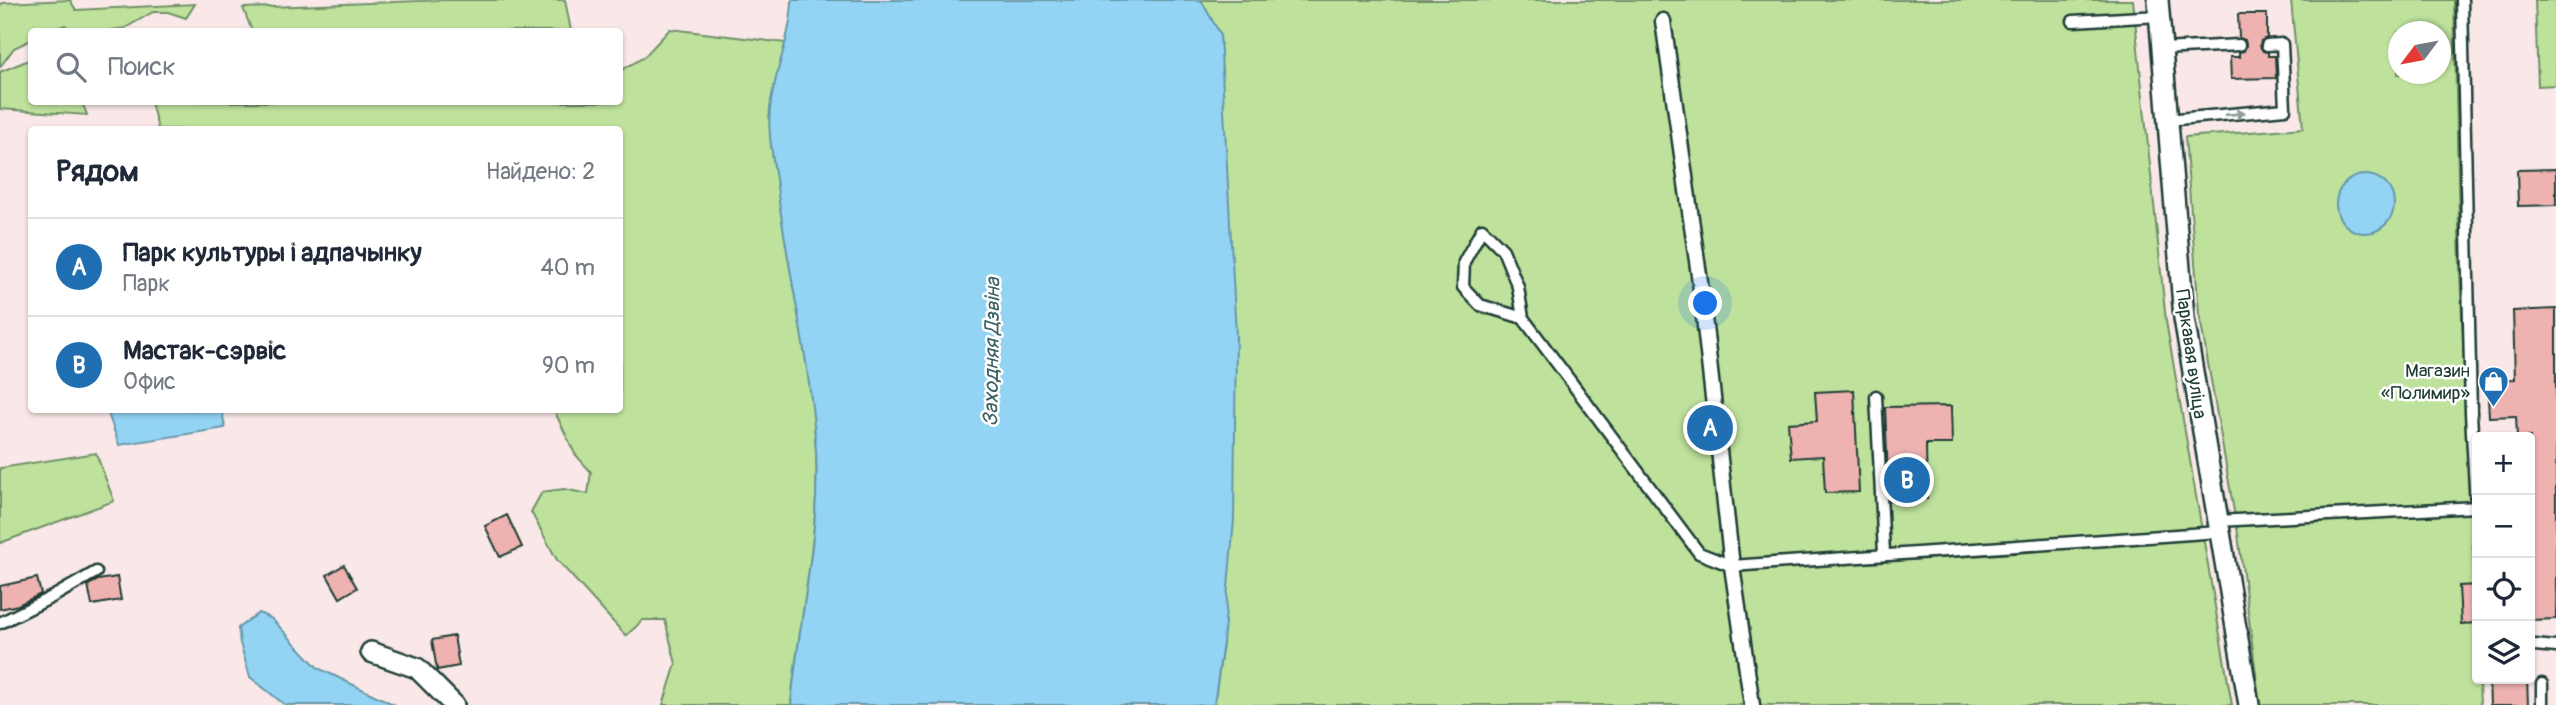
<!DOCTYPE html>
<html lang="ru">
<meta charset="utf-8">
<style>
body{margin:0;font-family:Pangolin,sans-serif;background:#f6f6f7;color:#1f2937}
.controls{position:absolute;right:21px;bottom:21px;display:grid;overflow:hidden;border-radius:7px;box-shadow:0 2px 5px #0004}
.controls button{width:63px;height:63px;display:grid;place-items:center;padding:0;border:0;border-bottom:2px solid #e0e1e3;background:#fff;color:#1f2937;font:35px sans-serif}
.compass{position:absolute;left:2388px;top:21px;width:63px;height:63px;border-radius:50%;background:#fff;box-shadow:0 2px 5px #0004;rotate:238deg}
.you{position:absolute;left:1706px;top:304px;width:24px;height:24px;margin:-18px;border:5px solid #fff;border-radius:50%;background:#1a73e8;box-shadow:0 0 0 10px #1a73e833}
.badge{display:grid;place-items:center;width:46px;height:46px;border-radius:50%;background:#1f6fb2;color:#fff;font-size:23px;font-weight:700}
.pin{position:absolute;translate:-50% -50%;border:4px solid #fff;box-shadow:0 2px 7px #0006}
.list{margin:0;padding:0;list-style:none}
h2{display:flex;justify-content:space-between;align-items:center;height:91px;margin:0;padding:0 28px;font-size:30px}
h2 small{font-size:23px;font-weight:400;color:#747a83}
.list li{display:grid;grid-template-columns:46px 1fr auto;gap:21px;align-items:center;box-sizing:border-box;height:98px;padding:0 28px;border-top:2px solid #e0e1e3}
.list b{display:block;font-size:26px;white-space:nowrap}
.list p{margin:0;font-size:23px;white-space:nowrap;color:#747a83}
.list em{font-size:23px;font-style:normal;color:#747a83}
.icon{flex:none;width:38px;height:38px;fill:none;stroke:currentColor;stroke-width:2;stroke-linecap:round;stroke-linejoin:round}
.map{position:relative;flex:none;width:2556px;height:705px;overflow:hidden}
.search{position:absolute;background:#fff;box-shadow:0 2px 5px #0004;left:28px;top:28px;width:595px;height:77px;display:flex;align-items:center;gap:18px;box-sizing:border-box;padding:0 24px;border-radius:7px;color:#747a83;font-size:26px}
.panel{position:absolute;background:#fff;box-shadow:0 2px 5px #0004;left:28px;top:126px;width:595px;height:287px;border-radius:7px}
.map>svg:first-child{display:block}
.green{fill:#bee29c;stroke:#6e9068;stroke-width:2;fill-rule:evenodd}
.water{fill:#93d3f4;stroke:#6597a7;stroke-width:2}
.building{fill:#eeb2b1;stroke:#1f3d34;stroke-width:2}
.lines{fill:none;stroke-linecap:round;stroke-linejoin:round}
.service-casing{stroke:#1f3d34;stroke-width:15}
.pedestrian-casing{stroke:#1f3d34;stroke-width:19}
.minor-casing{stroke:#1f3d34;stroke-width:24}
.service{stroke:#fff;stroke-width:10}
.pedestrian{stroke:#fff;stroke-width:14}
.minor{stroke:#fff;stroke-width:19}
.oneway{fill:#8f9e9a}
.labels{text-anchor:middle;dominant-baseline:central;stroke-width:5;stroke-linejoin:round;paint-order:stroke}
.street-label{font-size:19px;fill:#1f3d34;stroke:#fff}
.poi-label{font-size:19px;fill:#1f3d34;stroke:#fff;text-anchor:end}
.water-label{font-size:21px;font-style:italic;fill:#3c6264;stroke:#fff}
</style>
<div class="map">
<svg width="2556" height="705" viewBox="0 0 2556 705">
<rect width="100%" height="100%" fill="#fae8e8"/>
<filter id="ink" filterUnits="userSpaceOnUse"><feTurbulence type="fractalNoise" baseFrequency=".0143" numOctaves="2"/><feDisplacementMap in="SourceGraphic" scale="14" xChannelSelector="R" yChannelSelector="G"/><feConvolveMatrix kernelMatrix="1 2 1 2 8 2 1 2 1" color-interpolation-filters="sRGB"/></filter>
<g filter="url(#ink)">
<!-- green -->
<g class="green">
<polygon points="70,0 76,10 195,4 186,18 168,12 153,12 125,28 106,31 70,31 65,25 50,31 32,32 31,40 14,48 0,67 0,5 3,3"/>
<polygon points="443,0 565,0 571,31 252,31 243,8"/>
<polygon points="1201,0 2133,0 2166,321 2232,705 1214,705 1223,643"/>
<path d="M 2291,0 L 2454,0 L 2460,272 L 2480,705 L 2260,705 L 2238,534 L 2199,312 L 2185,137 L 2303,128 ZM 2398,32 L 2440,32 L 2440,74 L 2398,74 Z"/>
<polygon points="2535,0 2556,0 2556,85 2538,86"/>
<path d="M 670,29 L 786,43 C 781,65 772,88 770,110 C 768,138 775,167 779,195 C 789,275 809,355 815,436 C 823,526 799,615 791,705 L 663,705 L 676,664 L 665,620 L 643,620 L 626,636 L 557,560 L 531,512 L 542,492 L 564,489 L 588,494 L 591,472 L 575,454 L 554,410 L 620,410 L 620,130 L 158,129 L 151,102 L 620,102 L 620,71 L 644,57 Z"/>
<polygon points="31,59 32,102 82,102 87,115 0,109 0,72"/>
<polygon points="96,453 114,501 0,543 0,468"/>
</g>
<!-- water -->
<g class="water">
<path d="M 792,0 L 1201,0 L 1220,34 L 1236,336 L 1234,520 L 1223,643 L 1214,705 L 791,705 C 799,615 823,526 815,436 C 808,354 789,275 778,194 C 775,167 767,136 770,109 C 774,72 791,38 792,0 Z"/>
<circle cx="2365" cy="204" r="29"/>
<polygon points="110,410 222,410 225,428 119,445 109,416"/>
<polygon points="259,613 272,619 318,668 395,705 285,705 250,677 240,643 238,628"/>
</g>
<!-- building -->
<g class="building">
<polygon points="2238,14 2267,14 2267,38 2261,41 2260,46 2263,51 2268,52 2268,56 2275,56 2276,78 2231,79 2230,57 2239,57 2239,52 2244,51 2246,45 2245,40 2239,38"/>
<polygon points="2556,169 2556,205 2518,206 2517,170"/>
<polygon points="2556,309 2556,619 2530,620 2530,437 2517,437 2516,416 2489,417 2487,380 2515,379 2513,311"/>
<polygon points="1854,390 1859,492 1825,493 1823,456 1791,458 1788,423 1817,421 1815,392"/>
<polygon points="1951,406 1952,444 1926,444 1927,499 1889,500 1885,407"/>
<polygon points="507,515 522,547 500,557 485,526"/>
<polygon points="344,565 357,588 340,598 327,575"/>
<polygon points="117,577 121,600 92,605 88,585 98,580"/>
<polygon points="37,578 41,594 18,605 0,609 0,586"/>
<polygon points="2477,585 2477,623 2461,624 2459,586"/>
<polygon points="454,636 459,666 437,670 432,640"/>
<polygon points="2489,679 2527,679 2528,705 2490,705"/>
</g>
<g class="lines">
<defs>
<g id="service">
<polyline points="2073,21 2159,16"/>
<polyline points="2162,49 2239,45"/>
<polyline points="2167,120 2285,109 2282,44 2267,45"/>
<polyline points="1523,318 1480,305 1463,287 1464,262 1482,229 1503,250 1518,287 1523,318 1699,553 1732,566 2219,532"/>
<polyline points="1876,396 1884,553"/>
<polyline points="2218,521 2476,507 2471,413 2462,0"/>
<polyline points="0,623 56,595 96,572"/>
<polyline points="2535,645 2556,647"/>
<polyline points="2542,684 2542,705"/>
</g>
<polyline id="pedestrian" points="1663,21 1700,282 1732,566 1752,705"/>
<g id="minor">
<polyline points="2158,0 2184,318 2249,705"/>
<polyline points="371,652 417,668 454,705"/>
</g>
</defs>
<!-- service casing -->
<use href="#service" class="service-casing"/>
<!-- pedestrian casing -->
<use href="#pedestrian" class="pedestrian-casing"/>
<!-- minor casing -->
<use href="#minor" class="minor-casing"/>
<!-- service -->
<use href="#service" class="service"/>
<!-- pedestrian -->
<use href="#pedestrian" class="pedestrian"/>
<!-- minor -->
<use href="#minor" class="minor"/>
</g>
<!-- one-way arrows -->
<defs><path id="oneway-solid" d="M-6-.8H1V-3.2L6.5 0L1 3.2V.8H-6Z" transform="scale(1.75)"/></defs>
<use class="oneway" href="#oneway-solid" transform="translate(2235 114) rotate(-5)"/>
</g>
<!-- icons -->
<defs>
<symbol id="shop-pin" viewBox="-11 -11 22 30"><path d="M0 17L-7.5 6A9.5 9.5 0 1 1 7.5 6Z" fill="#1f6fb2" stroke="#fff"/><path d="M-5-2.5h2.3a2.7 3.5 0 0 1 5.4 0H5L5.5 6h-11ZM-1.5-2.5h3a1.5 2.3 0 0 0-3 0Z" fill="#fff"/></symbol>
</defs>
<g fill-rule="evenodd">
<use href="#shop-pin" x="2476" y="364" width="35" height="47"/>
</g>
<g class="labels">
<!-- street labels -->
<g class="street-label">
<text transform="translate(2191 354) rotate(82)">Паркавая вуліца</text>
</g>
<!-- poi labels -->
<g class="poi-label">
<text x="2470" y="371">Магазин<tspan x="2470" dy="22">«Полимир»</tspan></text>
</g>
<!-- water labels -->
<g class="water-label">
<text transform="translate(992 352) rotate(-89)">Заходняя Дзвіна</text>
</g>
</g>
</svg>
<div class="controls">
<button>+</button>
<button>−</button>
<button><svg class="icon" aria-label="locate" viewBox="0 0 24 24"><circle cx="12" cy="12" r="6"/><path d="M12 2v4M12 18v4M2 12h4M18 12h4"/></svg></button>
<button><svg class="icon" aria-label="layers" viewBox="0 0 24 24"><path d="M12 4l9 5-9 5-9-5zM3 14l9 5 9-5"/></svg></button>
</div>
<svg class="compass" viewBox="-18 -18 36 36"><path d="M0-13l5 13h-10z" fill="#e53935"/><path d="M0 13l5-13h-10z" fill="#747a83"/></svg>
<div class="you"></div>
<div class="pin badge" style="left:1710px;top:428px">A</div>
<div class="pin badge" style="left:1907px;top:480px">B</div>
<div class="search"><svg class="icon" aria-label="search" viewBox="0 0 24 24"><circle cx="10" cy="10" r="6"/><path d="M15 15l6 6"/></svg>Поиск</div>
<section class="panel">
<h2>Рядом<small>Найдено: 2</small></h2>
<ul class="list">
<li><span class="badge">A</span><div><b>Парк культуры і адпачынку</b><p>Парк</p></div><em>40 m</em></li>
<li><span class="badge">B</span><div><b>Мастак-сэрвіс</b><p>Офис</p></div><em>90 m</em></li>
</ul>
</section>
</div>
